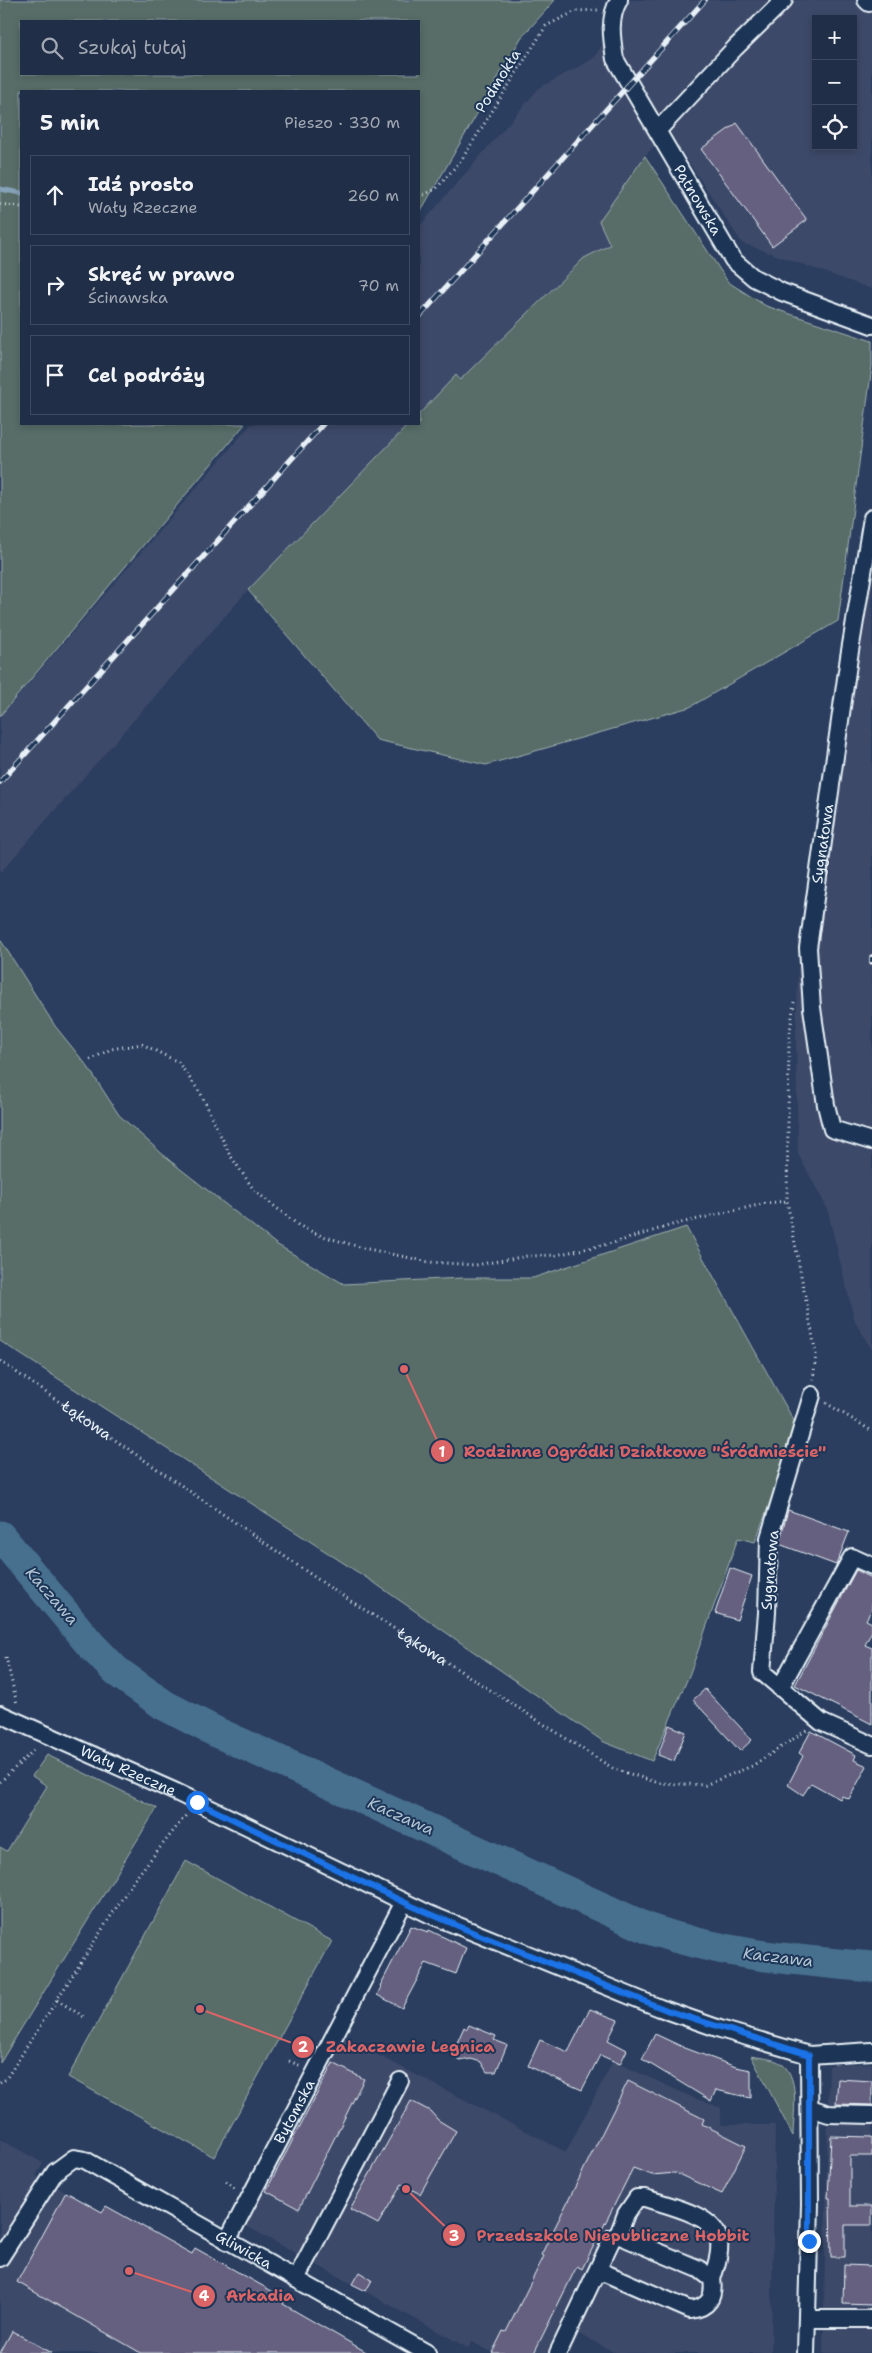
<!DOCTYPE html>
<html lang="pl">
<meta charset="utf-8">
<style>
body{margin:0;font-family:"Shantell Sans",sans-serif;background:#28364e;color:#f1f3f6}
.controls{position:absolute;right:15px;top:15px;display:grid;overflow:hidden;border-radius:0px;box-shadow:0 2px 8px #0003}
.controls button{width:45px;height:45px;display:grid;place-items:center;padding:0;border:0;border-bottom:1px solid #3d4a60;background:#202e47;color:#f1f3f6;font:25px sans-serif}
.stop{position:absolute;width:15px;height:15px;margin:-11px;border:4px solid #1a73e8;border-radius:50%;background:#fff}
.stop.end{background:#1a73e8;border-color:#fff;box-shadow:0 1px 5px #0008}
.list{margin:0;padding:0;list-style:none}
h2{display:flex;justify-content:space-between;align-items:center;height:65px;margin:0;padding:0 20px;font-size:21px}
h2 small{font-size:16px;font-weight:400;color:#a2a8b4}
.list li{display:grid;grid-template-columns:32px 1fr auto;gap:15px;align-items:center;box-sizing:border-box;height:80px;margin:0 10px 10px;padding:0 10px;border:1px solid #3d4a60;border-radius:0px}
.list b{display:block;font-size:19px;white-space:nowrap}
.list p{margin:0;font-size:16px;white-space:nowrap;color:#a2a8b4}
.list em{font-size:16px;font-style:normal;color:#a2a8b4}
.icon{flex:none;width:28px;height:28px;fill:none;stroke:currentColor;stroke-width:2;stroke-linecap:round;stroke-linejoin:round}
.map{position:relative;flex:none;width:872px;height:2353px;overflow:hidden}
.search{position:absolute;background:#202e47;box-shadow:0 2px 8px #0003;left:20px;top:20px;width:400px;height:55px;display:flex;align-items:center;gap:12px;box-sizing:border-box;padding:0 18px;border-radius:0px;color:#a2a8b4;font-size:19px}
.panel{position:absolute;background:#202e47;box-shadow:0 2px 8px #0003;left:20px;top:90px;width:400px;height:335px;border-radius:0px}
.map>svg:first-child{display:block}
.built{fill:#3c4869;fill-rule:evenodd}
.green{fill:#586d68;stroke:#a0afb0;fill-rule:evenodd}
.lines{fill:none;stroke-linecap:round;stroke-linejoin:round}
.stream{stroke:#87a3b9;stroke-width:5}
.river{stroke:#476f8f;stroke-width:31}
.building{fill:#65617f;stroke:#e8f1f8}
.minor-casing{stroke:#e8f1f8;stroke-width:20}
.path{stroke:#e8f1f8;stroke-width:3;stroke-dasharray:1 4;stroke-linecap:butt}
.minor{stroke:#1d3557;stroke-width:16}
.rail-casing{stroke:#e8f1f8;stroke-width:5.5}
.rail{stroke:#1d3557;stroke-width:4;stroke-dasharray:11;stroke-linecap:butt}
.route{stroke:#1a73e8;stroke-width:6}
.labels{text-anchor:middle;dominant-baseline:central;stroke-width:4;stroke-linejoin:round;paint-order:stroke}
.street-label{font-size:15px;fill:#e8f1f8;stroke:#1d3557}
.water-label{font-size:16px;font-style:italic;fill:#b0c4d3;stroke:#1d3557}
.leader{fill:none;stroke:#db6466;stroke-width:2}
.callout-dot{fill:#db6466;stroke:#1d3557;stroke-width:2}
.mark-label{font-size:15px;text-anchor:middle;font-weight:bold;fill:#fff}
.callout-label{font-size:16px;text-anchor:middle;font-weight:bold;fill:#db6466;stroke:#1d3557;stroke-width:4;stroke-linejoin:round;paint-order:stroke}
</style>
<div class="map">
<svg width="872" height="2353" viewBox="0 0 872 2353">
<rect width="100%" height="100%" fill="#2b3e5f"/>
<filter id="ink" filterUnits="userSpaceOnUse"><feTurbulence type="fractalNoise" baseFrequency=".02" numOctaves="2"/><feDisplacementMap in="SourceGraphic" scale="10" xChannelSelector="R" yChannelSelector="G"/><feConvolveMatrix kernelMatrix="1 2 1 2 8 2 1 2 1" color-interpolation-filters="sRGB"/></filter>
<g filter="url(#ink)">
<!-- built -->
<g class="built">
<path d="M 629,0 L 872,0 L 872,289 L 742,243 L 668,131 L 645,156 L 610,245 L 584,258 L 460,380 L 456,375 L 419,414 L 419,227 L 539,88 L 594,58 ZM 816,19 L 853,19 L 853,146 L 816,146 Z"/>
<polygon points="251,424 409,424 248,590 0,873 0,717"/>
<polygon points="872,568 872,1350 855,1322 827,1208 798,1154 796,1040 799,934 820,930"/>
<polygon points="343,2037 566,2152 613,2061 694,2098 721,2108 721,2125 775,2125 771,2353 616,2353 579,2334 571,2353 494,2353 472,2342 468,2348 246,2226"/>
<polygon points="872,2063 872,2353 823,2353 829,2066 835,2064"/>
<polygon points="0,2139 43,2163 36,2176 66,2192 42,2236 140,2353 0,2353"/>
</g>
<!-- green -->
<g class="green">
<path d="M 0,0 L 555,0 L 521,38 L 419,214 L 419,91 L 21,91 L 21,424 L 245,424 L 0,716 ZM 21,21 L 419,21 L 419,74 L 21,74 Z"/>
<polygon points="645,156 728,282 766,306 872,341 872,366 838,621 690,707 486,765 377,740 248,590 409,424 419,424 419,414 456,375 460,380 584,258 610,245 599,221"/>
<polygon points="0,939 55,1026 88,1067 119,1115 169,1160 276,1244 344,1284 462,1278 533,1278 686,1227 794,1421 783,1467 755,1542 738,1538 690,1673 652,1761 604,1742 376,1584 0,1341"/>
<polygon points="47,1755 157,1808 0,2063 0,1847 7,1851 47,1786 32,1776"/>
<polygon points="186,1861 332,1941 214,2157 68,2077"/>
<path d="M 751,2056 C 760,2058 774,2058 782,2064 C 801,2079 793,2116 793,2136 Z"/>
</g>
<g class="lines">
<!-- stream -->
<polyline class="stream" points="0,189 21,193"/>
<!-- river -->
<path class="river" d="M 0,1536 L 90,1644 L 116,1671 L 164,1705 L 214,1731 L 649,1929 C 725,1955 793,1960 872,1967"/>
</g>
<!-- building -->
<g class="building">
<polygon points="737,123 807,220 772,246 701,149"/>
<polygon points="788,1510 849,1532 836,1565 779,1544"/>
<polygon points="730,1568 752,1576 737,1620 715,1613"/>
<polygon points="856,1570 872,1578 872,1608 866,1620 872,1623 872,1631 865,1645 872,1648 872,1724 795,1685"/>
<polygon points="705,1689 752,1740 740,1751 693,1700"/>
<polygon points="669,1725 686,1732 674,1761 658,1755"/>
<polygon points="811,1731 856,1755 854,1760 867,1766 849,1799 842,1796 840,1799 811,1783 803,1795 788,1785 803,1756 799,1753"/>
<polygon points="411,1926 428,1932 429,1930 466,1948 456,1974 426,1963 402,2008 377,1995 381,1987 380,1986"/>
<polygon points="590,2009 618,2020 608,2040 627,2050 620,2064 600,2055 582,2090 528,2066 540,2040 568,2052"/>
<polygon points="469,2025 496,2036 494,2040 507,2045 496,2072 487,2072 481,2062 471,2059 460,2061 452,2054 464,2027 467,2029"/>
<polygon points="655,2034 685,2048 736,2067 751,2070 751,2098 716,2090 711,2101 642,2059"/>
<polygon points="333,2063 364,2079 299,2209 266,2191"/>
<polygon points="838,2079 872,2081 872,2105 836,2104"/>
<polygon points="628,2081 704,2119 702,2124 746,2146 722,2194 676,2173 652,2175 633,2168 582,2269 577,2266 534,2353 492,2353 503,2331 506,2332 544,2256 541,2255"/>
<polygon points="411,2101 430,2111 438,2120 456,2131 420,2194 402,2184 378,2224 350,2209"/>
<polygon points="831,2136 872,2137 872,2156 850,2156 850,2206 872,2206 872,2225 845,2225 845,2257 831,2257 830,2198 828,2198"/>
<polygon points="66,2192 102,2212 106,2206 192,2254 195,2248 286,2299 283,2304 368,2353 141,2353 17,2282"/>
<polygon points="844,2265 872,2266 872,2305 843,2304"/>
<polygon points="359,2272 372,2280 366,2291 352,2284"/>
<polygon points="12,2331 52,2353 0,2353"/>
</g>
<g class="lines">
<defs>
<g id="minor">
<path id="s2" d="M 619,0 C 608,19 612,39 615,59 L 733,260 L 754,278 L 782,292 L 872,325"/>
<polyline points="866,0 869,3 872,1"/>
<polyline points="658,130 735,48 784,0"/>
<path id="s3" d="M 871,1141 L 832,1129 L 826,1105 L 812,1008 L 808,948 L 849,657 L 872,518"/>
<polyline points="812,1395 769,1538 767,1613 762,1672 821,1722 872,1745"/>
<polyline points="780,1688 852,1557 872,1566"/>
<path id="s4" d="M 0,1714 L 176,1792 L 429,1914 L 660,2008 L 720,2029 L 809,2055 L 872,2051"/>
<polyline points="810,2108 829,2114 872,2115"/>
<path d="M 618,2235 L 626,2214 L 637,2198 L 645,2198 C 665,2205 712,2214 718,2237 C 722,2250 716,2266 712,2279"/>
<path id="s5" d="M 227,2241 L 404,1902"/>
<path id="s6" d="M 0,2258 L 55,2172 L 74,2158 L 85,2160 L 427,2353"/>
<polyline points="296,2279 400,2081"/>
<polyline points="808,2319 872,2319"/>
<path d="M 558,2353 L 613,2237 L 618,2235 L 699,2269 L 712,2279 C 715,2298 708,2308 690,2310 L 605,2273 L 598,2274 L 593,2279"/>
<polyline points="806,2353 810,2204 809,2055"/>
</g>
</defs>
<!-- minor casing -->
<use href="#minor" class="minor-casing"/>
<!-- path -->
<g class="path">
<polyline points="419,197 436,189 462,159 546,26 576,11 598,10"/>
<polyline points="0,204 21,207"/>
<polyline points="794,1002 789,1038 787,1201 816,1354 813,1380"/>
<polyline points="90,1060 111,1049 142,1044 178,1062 201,1094 230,1155 254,1190 298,1225 319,1235 363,1248 429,1262 476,1265 527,1256 556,1255 617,1242 672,1225 767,1203 787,1201"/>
<path id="s1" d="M 0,1361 L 329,1587 L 614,1769 L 659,1783 L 705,1785 L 752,1766 L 807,1730"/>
<polyline points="826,1403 872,1431"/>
<polyline points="6,1657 17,1704"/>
<polyline points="0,1782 36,1748"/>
<polyline points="57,2000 84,2017"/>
<polyline points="289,2061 301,2066"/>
<polyline points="0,2083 6,2079 134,1880 187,1814"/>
<polyline points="226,2181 237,2190"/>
</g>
<!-- minor -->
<use href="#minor" class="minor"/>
<defs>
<g id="rail">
<polyline points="419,317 705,0"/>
<polyline points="0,782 323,424"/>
<polyline points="872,957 872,962"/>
</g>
</defs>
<!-- rail casing -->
<use href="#rail" class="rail-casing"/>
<!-- rail -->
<use href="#rail" class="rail"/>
</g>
</g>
<g class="lines" filter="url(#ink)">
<!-- route -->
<polyline class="route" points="197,1802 412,1906 472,1932 669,2011 809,2055 809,2241"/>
</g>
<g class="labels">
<!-- street labels -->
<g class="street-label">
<text transform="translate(498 81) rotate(-58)">Podmokła</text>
<text stroke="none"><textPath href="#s2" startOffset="224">Pątnowska</textPath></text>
<text stroke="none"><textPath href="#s3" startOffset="329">Sygnałowa</textPath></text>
<text stroke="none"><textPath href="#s1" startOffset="105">Łąkowa</textPath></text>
<text transform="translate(770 1570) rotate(-85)">Sygnałowa</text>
<text stroke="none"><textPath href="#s1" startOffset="510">Łąkowa</textPath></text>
<text stroke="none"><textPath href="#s4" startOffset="140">Wały Rzeczne</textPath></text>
<text stroke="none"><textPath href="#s5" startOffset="146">Bytomska</textPath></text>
<text stroke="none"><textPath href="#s6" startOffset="319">Gliwicka</textPath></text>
</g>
<!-- water labels -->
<g class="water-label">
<text transform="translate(52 1596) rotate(49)">Kaczawa</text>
<text transform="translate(401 1816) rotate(24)">Kaczawa</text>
<text transform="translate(778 1957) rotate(7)">Kaczawa</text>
</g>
</g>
<!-- callouts -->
<path class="leader" d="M404 1369L442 1451M200 2009L303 2047M406 2189L454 2235M129 2271L204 2296"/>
<g class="callout-dot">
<circle cx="404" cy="1369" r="5"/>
<circle cx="200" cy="2009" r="5"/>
<circle cx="406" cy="2189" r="5"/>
<circle cx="129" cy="2271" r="5"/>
<circle cx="442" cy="1451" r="12"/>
<circle cx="303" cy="2047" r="12"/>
<circle cx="454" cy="2235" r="12"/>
<circle cx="204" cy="2296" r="12"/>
</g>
<g class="mark-label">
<text x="442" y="1457">1</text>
<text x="303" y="2052">2</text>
<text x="454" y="2241">3</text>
<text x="204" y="2301">4</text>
</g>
<g class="callout-label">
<text x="645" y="1457">Rodzinne Ogródki Działkowe "Śródmieście"</text>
<text x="410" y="2052">Zakaczawie Legnica</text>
<text x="613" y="2241">Przedszkole Niepubliczne Hobbit</text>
<text x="260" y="2301">Arkadia</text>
</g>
</svg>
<div class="controls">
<button>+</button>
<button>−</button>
<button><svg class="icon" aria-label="locate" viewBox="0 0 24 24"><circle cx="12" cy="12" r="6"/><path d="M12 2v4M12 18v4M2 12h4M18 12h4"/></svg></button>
</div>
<div class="stop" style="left:197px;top:1802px"></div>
<div class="stop end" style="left:809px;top:2241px"></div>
<div class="search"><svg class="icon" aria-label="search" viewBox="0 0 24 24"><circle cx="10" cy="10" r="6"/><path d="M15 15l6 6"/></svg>Szukaj tutaj</div>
<section class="panel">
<h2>5 min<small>Pieszo · 330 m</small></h2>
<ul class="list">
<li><svg class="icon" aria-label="ahead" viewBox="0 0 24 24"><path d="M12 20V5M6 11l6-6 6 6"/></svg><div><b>Idź prosto</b><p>Wały Rzeczne</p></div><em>260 m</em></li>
<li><svg class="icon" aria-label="right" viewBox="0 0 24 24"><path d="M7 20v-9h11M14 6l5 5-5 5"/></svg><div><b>Skręć w prawo</b><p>Ścinawska</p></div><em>70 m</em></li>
<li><svg class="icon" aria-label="arrive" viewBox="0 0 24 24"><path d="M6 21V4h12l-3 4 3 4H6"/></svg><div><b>Cel podróży</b></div></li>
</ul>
</section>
</div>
